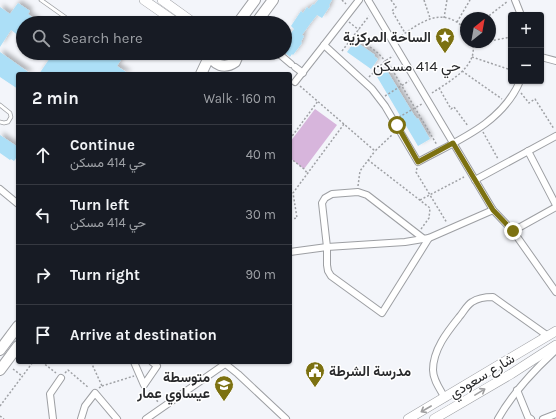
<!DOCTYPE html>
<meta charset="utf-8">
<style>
body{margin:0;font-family:Karla,Vazirmatn,sans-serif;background:#20242c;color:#f1f3f6}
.controls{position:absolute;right:12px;top:12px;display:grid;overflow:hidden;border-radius:4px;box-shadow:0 1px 3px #0004}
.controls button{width:36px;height:36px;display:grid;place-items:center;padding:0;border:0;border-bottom:1px solid #363941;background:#171b24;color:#f1f3f6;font:20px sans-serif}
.compass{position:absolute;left:460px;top:12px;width:36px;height:36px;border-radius:50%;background:#171b24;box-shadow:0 1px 3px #0004;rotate:31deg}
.stop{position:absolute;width:12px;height:12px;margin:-9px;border:3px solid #7c7111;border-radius:50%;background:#fff}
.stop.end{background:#7c7111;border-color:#fff;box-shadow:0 1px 4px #0008}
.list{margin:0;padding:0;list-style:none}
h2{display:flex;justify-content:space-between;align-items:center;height:52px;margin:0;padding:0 16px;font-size:17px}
h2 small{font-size:13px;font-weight:400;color:#9ea1a6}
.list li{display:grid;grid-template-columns:26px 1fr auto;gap:12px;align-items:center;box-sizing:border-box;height:60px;padding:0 16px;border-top:1px solid #363941}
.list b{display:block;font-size:15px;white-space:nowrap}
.list p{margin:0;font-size:13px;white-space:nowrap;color:#9ea1a6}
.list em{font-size:13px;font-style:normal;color:#9ea1a6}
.icon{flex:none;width:22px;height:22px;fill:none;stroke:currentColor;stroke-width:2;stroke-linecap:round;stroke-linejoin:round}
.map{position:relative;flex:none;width:556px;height:419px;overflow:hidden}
.search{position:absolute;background:#171b24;box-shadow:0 1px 3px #0004;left:16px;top:16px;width:276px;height:44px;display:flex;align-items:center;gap:10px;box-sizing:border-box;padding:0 14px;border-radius:22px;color:#9ea1a6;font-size:15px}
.panel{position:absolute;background:#171b24;box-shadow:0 1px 3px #0004;left:16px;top:72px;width:276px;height:292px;border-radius:4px}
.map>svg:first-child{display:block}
.green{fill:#d7b5dc}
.building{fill:#acdff7;filter:url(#shadow)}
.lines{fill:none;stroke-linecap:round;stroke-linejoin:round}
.lane-casing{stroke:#9d9fa3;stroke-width:4.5}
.street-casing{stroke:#9d9fa3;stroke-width:8}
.secondary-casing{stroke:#9d9fa3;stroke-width:10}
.primary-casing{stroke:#9d9fa3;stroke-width:12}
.path{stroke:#9fa1a5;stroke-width:1.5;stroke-dasharray:2 2;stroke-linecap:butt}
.lane{stroke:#fff;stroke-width:3}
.street{stroke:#fff;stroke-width:6}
.secondary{stroke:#fff;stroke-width:9}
.primary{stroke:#fff;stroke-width:10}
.oneway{stroke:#9f9fa0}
.route{stroke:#7c7111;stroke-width:5}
.labels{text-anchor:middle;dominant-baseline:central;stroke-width:3;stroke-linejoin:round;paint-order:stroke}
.poi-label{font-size:14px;font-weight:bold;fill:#292a2c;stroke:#fff;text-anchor:end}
.street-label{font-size:14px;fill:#292a2c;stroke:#fff}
.neighbourhood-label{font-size:15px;fill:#292a2c;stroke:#fff}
</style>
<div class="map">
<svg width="556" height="419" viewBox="0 0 556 419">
<defs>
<filter id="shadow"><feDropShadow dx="3" dy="-3" stdDeviation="2" flood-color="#0004"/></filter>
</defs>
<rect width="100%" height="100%" fill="#f3f5fa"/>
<!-- green -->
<polygon class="green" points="315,109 337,125 304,169 290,158 290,142"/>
<!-- building -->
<g class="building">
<polygon points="318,0 332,0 329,5 330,6 322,18 317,15 310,24 302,35 304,36 301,42 302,43 293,55 292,54 290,57 285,53 285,41 294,29 291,26 301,11 303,13 307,7 309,9 313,4 314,5"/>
<polygon points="18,3 30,11 28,14 40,23 23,23 23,39 11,30 0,47 0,7 10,14"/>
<polygon points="355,41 375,55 374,56 378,59 371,69 347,52"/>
<polygon points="0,52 31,74 18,74 18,89 0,77"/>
<polygon points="44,53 118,53 123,57 117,66 129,74 39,74 50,58"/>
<polygon points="386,69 414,115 417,119 418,118 430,139 418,146 376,75"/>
<polygon points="0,135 18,147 18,155 14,161 11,159 10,160 0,153"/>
</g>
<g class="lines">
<defs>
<g id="lane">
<polyline points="41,0 65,17"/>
<polyline points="0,105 10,113 11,117 8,122 4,123 0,122"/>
</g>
<g id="street">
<path d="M 359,0 L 324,45 L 372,89 L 385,106 L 418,162 C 456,141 502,124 520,81"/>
<polyline points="368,0 493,210 513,231 556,292"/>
<polyline points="515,0 521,15"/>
<polyline points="278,53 291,64"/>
<polyline points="541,57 556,61"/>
<polyline points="295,67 303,73"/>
<polyline points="295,82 324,45"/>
<polyline points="528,151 556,205"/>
<polyline points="475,180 556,136"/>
<polyline points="0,189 18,204"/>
<polyline points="513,231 556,207"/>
<polyline points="424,239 367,195 358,192 332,194 325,198 322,203 327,247 327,265 328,271 331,276 382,313 429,238"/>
<polyline points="290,252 327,247 405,242 429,238 493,210"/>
<polyline points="134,362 144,385 157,366 152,362"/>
<polyline points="223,362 238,374 286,419"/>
<polyline points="517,390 528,417 531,419"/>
<path d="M 445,398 C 440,389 433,380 433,370 C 433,349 448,331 460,316 C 464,311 467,305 472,302 C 478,298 486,297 493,297 L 548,336"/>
<polyline points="53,419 50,394 61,378"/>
<polyline points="81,419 85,406 95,393 117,419"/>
<polyline points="146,419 225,364"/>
<path d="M 498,419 C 513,392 533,371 556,350"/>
<polyline points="543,419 556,414"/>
</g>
<g id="secondary">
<polyline points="144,0 177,23"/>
<polyline points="162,0 194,23"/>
<polyline points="408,419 556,331"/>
<polyline points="434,419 511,374 556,345"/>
</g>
<g id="primary">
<polyline points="238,23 255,0"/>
<polyline points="256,23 273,0"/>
<path d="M 210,53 C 213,66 225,69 235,62 L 239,53"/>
<polyline points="201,74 210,55"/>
<polyline points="0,350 18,326"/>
<polyline points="0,370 18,346"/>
</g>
</defs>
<!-- lane casing -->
<use href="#lane" class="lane-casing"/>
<!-- street casing -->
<use href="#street" class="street-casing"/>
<!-- secondary casing -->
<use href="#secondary" class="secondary-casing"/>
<!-- primary casing -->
<use href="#primary" class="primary-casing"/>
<!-- path -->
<g class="path">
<polyline points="342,0 346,4"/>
<polyline points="391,0 396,7 392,11 405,33"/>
<polyline points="424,0 430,18"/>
<polyline points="444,18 447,0"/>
<polyline points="486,18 508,1"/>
<polyline points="349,22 359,30"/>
<polyline points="457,22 470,0"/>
<polyline points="354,35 378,53 390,66 437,145"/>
<path d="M 398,38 C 420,23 442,4 466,30"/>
<polyline points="490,41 511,37"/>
<polyline points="473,44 486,42"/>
<polyline points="342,51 369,16"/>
<polyline points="472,57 511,70"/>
<polyline points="462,71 502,99"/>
<polyline points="369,77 385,61 393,56"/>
<polyline points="300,86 375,151 393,134"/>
<polyline points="439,88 451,109 454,107 468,126"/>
<path d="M 432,93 C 448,82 480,66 472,42"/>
<polyline points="521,93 529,103 535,99 554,129"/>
<polyline points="385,96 409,81"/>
<polyline points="399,117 422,104"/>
<polyline points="483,132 498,159"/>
<polyline points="290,139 318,101"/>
<polyline points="290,158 304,169 308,174"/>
<polyline points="368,160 430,208 429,218 421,229"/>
<polyline points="417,168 416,172 447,223"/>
<polyline points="358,186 360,171 375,151"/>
<polyline points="420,200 464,177"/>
<polyline points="290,219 297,218 293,193 344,124"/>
<polyline points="42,362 56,373"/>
<polyline points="91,362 102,386 99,388"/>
<polyline points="13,369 22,376"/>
<polyline points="65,373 68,370 89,388"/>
<polyline points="102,386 134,376"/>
<polyline points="149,391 158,402"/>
<polyline points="0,406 33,362"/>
<polyline points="0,416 4,419"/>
</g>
<!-- lane -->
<use href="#lane" class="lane"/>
<!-- street -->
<use href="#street" class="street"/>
<!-- secondary -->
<use href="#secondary" class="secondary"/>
<!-- primary -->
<use href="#primary" class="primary"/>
</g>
<!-- one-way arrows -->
<defs><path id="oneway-shaft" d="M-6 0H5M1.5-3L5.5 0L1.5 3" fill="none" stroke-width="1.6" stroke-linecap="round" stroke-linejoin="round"/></defs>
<g class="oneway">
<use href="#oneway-shaft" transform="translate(480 392) rotate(-31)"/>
<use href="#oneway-shaft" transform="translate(426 409) rotate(150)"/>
</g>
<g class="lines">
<!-- route -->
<polyline class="route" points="397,125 418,162 453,143 493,210 513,231"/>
</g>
<!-- icons -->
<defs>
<symbol id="sight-pin" viewBox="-11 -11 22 30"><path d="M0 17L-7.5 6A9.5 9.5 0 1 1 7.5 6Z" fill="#7c7111" stroke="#fff"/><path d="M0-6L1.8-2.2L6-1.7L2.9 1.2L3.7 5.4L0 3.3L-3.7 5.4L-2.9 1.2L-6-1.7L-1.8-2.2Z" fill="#fff"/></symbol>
<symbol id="civic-pin" viewBox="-11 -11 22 30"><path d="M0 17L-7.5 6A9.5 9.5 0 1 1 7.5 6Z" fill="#7c7111" stroke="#fff"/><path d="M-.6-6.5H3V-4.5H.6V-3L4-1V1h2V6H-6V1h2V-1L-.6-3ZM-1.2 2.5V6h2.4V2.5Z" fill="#fff"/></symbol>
<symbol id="school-pin" viewBox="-11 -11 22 30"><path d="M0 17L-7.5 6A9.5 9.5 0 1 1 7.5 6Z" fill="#7c7111" stroke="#fff"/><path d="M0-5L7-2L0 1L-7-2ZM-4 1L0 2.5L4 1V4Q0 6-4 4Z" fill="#fff"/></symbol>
</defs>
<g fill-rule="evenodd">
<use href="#sight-pin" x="434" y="26" width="22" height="30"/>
<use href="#civic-pin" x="304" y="360" width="22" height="30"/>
<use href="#school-pin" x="213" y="374" width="22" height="30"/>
</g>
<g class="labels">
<!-- poi labels -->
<g class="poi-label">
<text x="431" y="37">الساحة المركزية</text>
<text x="329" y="371" text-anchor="start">مدرسة الشرطة</text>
<text x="210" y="377">متوسطة<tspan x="210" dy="16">عيساوي عمار</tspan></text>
</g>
<!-- street labels -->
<g class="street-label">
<text transform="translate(482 376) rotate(-31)">شارع سعودي</text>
</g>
<!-- neighbourhood labels -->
<g class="neighbourhood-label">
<text x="417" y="66">حي 414 مسكن</text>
</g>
</g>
</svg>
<div class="controls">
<button>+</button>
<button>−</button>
</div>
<svg class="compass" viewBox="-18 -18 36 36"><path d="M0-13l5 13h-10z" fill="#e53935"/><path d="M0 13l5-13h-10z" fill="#9ea1a6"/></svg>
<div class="stop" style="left:397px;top:125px"></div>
<div class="stop end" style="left:513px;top:231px"></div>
<div class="search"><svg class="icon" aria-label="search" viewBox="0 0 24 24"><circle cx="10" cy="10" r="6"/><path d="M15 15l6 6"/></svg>Search here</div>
<section class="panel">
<h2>2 min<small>Walk · 160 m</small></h2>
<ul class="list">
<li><svg class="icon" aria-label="ahead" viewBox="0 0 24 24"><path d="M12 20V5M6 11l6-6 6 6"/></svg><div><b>Continue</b><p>حي 414 مسكن</p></div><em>40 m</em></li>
<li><svg class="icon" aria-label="left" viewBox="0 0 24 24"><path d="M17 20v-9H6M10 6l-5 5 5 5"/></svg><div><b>Turn left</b><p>حي 414 مسكن</p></div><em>30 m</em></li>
<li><svg class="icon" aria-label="right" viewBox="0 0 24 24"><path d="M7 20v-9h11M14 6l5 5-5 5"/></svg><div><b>Turn right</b></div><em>90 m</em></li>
<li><svg class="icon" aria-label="arrive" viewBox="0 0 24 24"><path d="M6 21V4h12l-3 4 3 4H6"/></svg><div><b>Arrive at destination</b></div></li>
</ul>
</section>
</div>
